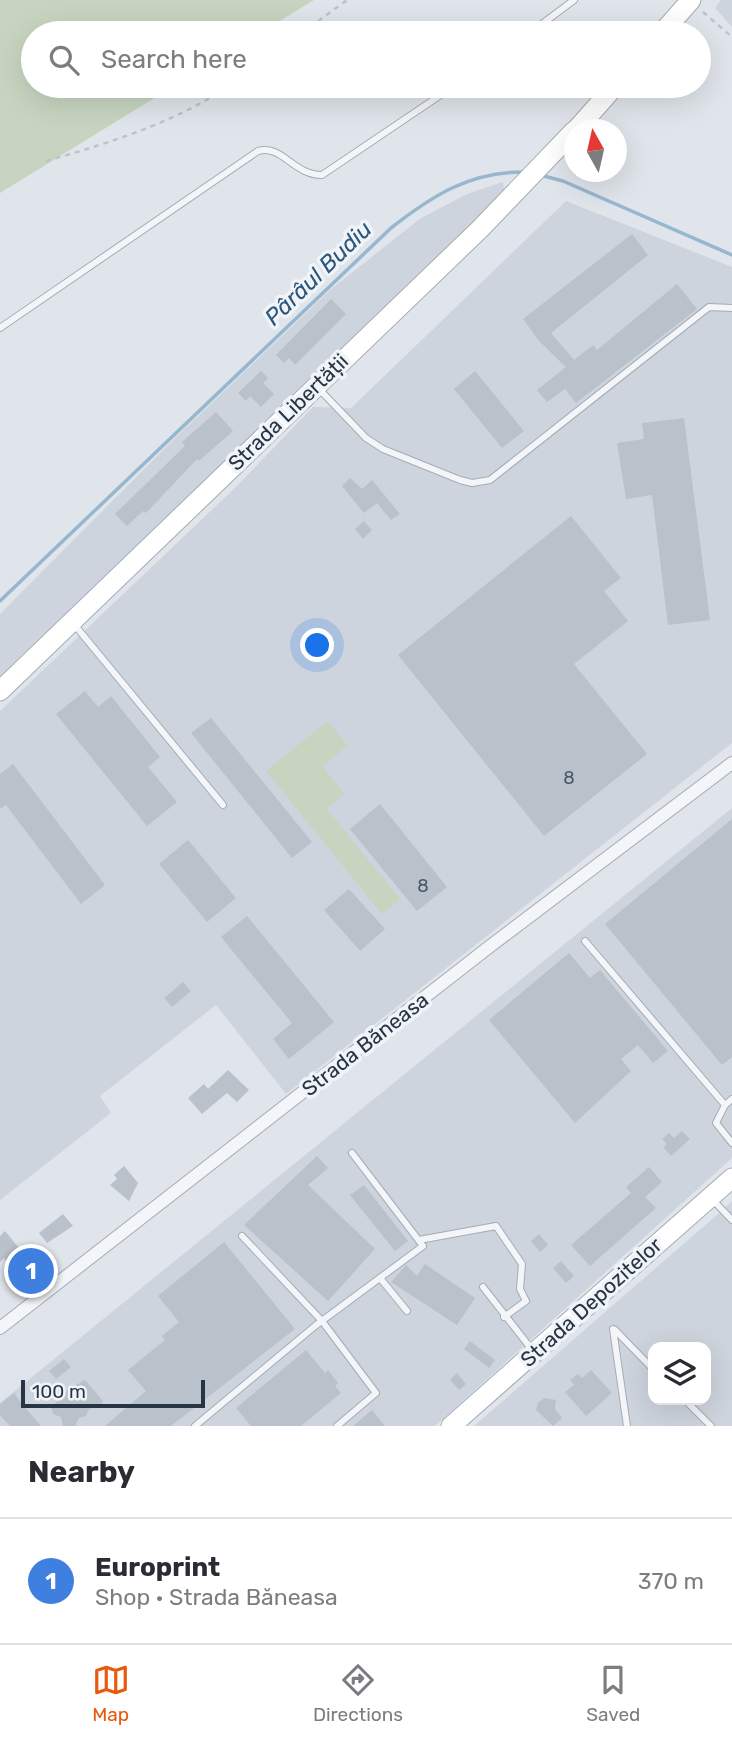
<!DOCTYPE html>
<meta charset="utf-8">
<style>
body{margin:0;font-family:Rubik,sans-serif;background:#f2f2f3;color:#2b2b33}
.controls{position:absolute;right:21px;bottom:21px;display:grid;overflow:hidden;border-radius:14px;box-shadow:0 7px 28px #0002}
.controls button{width:63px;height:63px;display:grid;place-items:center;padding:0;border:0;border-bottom:2px solid #e1e1e2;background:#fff;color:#2b2b33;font:35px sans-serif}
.compass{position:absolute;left:564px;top:119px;width:63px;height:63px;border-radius:50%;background:#fff;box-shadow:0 7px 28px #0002;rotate:352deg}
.scale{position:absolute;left:21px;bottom:18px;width:184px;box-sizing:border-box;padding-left:7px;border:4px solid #263444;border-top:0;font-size:19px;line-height:24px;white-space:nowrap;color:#263444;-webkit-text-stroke:5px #f0f4f8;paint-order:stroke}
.you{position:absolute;left:318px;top:646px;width:24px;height:24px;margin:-18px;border:5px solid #fff;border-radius:50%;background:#1a73e8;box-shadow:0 0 0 10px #1a73e833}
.badge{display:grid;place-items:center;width:46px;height:46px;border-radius:50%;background:#ea580c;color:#fff;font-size:23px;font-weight:700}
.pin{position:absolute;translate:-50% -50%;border:4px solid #fff;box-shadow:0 2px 7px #0006}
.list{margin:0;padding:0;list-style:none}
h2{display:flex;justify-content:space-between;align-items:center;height:91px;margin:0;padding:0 28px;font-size:30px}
h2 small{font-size:23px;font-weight:400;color:#7c7c81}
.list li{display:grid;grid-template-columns:46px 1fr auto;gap:21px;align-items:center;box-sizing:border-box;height:126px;padding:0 28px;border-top:2px solid #e1e1e2}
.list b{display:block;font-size:26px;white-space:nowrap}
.list p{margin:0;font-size:23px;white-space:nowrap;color:#7c7c81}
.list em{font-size:23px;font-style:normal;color:#7c7c81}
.icon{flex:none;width:38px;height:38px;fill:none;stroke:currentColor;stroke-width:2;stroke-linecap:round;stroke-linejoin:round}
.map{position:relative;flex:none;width:732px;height:1426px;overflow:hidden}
.search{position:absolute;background:#fff;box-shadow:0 7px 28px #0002;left:21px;right:21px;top:21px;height:77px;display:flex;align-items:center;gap:18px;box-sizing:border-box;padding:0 24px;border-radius:38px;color:#7c7c81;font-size:26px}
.sheet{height:217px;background:#fff}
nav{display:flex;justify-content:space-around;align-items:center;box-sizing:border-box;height:98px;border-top:2px solid #e1e1e2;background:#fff;font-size:19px;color:#7c7c81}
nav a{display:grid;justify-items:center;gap:4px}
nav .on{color:#ea580c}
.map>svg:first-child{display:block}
.built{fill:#ced4dd;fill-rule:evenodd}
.green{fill:#c7d5c0}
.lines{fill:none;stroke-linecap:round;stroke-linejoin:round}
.stream{stroke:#97b7cf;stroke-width:3.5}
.building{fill:#b9c1cb}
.lane-casing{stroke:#a4acb6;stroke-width:8}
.street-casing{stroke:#a4acb6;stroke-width:14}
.secondary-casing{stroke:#a4acb6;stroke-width:21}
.path{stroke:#bec3c9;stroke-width:2.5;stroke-dasharray:5 5;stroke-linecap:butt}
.lane{stroke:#f3f5f8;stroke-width:6}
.street{stroke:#f3f5f8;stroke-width:12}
.secondary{stroke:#fff;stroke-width:19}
.labels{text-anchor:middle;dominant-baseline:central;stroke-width:7;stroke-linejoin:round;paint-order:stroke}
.number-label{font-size:18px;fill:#4b5766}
.street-label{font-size:21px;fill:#263444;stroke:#f0f4f8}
.water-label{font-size:23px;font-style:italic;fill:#2c577d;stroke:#f0f4f8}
</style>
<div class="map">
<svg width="732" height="1426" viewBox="0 0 732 1426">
<rect width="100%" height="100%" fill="#e0e5eb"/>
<!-- built -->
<g class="built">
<polygon points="721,0 732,0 732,27 715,8"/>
<polygon points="503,182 505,196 0,681 0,614 176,437 330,290 421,218 467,194"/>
<polygon points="566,201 732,267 732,743 286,1094 216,1005 100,1096 111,1113 0,1200 0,711 237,486 313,407 351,408"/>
<polygon points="732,808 732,1158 435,1426 0,1426 0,1403"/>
<path d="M 732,1201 L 732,1426 L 474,1426 L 719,1213 ZM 653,1347 L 706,1347 L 706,1400 L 653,1400 Z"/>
</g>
<!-- green -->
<g class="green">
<polygon points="0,0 314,0 260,33 33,33 33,86 174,86 0,193"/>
<polygon points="328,721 348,746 322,766 344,794 327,809 400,899 382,914 266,771"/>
</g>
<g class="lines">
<!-- stream -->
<g class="stream">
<polyline points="540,175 563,181 732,255"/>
<path d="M 0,601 L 391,228 C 433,195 471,171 526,172"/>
</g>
</g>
<!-- building -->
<g class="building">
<polygon points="632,234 648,255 551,333 574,360 593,345 597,350 677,284 697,309 576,403 565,389 547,402 537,390 566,367 539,341 523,319"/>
<polygon points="331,299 346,314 295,365 289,358 284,363 276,355"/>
<polygon points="261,371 268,378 263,383 274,394 261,407 250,396 246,401 238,393"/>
<polygon points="475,371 524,431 502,448 454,389"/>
<polygon points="216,412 233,431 199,461 197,459 146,513 143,511 127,526 115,514 185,446 182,442"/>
<polygon points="684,418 710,620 668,625 652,495 626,499 617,443 644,439 642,423"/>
<polygon points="350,478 362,489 372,480 400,514 391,520 377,503 364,513 342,486"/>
<polygon points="571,516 621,578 604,591 628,621 574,664 647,754 544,836 398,655"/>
<polygon points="364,521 372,530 363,539 355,529"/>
<polygon points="85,691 98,707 111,696 160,757 148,767 177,802 147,826 56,714"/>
<polygon points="211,718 312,842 292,858 191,733"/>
<polygon points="13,764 105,885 81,904 6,805 0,809 0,774"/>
<polygon points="380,804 447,887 417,911 350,829"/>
<polygon points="732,819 732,1057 722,1065 605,924"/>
<polygon points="188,840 236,898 207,922 159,864"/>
<polygon points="349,889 385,929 360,951 324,910"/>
<polygon points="247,916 334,1022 289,1059 273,1039 292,1023 221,937"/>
<polygon points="569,953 590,978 600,970 668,1051 653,1063 638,1045 621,1059 631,1071 575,1123 489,1020"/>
<polygon points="183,982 191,991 172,1007 164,998"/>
<polygon points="228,1070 249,1090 237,1102 227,1093 202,1114 188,1098 204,1084 208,1089"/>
<polygon points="682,1131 690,1139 671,1156 663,1147 667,1144 662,1139 669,1133 674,1138"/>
<polygon points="317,1156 328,1168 308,1185 375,1249 328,1301 244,1225"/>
<polygon points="124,1166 138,1183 129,1201 110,1185 117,1179 114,1175"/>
<polygon points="649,1167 662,1182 645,1197 656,1208 590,1266 571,1245 631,1193 626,1187"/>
<polygon points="364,1185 408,1241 395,1251 350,1195"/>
<polygon points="63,1214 73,1226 47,1243 39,1233"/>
<polygon points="5,1231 28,1259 39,1252 50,1268 23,1286 4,1258 0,1262 0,1236"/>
<polygon points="539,1234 548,1245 540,1252 531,1241"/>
<polygon points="224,1242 295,1329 171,1426 105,1426 146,1391 128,1370 165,1340 162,1336 179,1322 158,1296"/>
<polygon points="561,1261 574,1276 566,1283 553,1268"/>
<polygon points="425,1264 475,1298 457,1325 391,1282 406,1265 417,1276"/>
<polygon points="470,1341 495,1360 489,1368 464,1349"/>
<polygon points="306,1350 325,1373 328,1370 338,1383 335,1386 341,1393 301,1426 251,1426 236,1408"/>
<polygon points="64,1359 71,1367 56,1379 49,1371"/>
<polygon points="591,1370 612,1393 586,1416 565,1392 574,1385 570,1380 578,1374 582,1378"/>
<polygon points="457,1373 466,1384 459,1390 450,1380"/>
<polygon points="85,1380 103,1401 100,1406 89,1409 86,1416 79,1418 75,1426 63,1426 61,1417 53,1414 51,1408 66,1391"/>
<polygon points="14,1393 23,1405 41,1426 10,1426 0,1415 0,1404"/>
<polygon points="544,1398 556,1400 555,1409 562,1418 553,1426 536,1410 538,1403"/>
<polygon points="372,1410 385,1426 353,1426"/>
</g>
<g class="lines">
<defs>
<g id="lane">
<polyline points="530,33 574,0"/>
<path d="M 0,328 L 258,151 C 282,144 293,175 322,175 L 454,86"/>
<polyline points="320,390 366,438 383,449 460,480 472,483 490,480 709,307 732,308"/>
<polyline points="73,623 223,805"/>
<polyline points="585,941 725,1105"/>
<polyline points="732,1099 725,1105 716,1123 732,1143"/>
<polyline points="711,1198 732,1220"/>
<polyline points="242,1236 322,1321 376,1393 337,1426"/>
<polyline points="419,1240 496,1226 522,1264 520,1289 526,1301 504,1317"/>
<polyline points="380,1278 407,1311"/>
<polyline points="483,1287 533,1351"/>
<polyline points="613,1329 627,1426"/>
<polyline points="615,1330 653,1369"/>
<polyline points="685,1400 711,1426"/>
<polyline points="195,1426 315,1326 423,1246 352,1153"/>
</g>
<polyline id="street" points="0,1328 489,947 732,763"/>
<g id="secondary">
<polyline points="662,33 691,0"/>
<polyline points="576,130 615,86"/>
<polyline points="0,691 480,229 574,131"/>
<polyline points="451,1426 732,1178"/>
</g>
</defs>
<!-- lane casing -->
<use href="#lane" class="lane-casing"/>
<!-- street casing -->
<use href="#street" class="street-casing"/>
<!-- secondary casing -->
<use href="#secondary" class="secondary-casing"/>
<!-- path -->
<g class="path">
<polyline points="703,12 732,37"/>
<polyline points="302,33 347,0"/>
<path d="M 46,161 C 109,143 174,123 229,86"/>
</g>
<!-- lane -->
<use href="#lane" class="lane"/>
<!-- street -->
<use href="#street" class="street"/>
<!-- secondary -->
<use href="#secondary" class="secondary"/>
</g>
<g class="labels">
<!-- number labels -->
<g class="number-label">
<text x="569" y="778">8</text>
<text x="423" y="886">8</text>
</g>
<!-- street labels -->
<g class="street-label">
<text transform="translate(288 412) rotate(-44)">Strada Libertății</text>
<text transform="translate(365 1044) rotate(-38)">Strada Băneasa</text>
<text transform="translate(591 1302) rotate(-42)">Strada Depozitelor</text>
</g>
<!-- water labels -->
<g class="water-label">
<text transform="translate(318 273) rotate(-44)">Pârâul Budiu</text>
</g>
</g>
</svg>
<div class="controls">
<button><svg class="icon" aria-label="layers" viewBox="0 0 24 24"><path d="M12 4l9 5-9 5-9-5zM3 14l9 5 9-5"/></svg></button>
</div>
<svg class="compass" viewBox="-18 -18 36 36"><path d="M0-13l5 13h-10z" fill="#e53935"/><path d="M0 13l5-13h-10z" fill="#7c7c81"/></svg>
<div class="scale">100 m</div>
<div class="you"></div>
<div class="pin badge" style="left:31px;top:1271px;background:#3f7fe0">1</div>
<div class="search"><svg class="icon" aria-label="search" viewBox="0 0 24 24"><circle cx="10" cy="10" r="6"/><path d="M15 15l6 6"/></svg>Search here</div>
</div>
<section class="sheet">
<h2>Nearby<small></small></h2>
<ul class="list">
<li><span class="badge" style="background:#3f7fe0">1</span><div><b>Europrint</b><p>Shop · Strada Băneasa</p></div><em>370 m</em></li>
</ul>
</section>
<nav>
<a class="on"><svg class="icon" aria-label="map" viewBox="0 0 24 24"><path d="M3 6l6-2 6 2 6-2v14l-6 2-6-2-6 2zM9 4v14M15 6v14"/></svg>Map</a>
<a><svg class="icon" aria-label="directions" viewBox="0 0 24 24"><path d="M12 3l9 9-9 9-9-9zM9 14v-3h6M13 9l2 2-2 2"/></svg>Directions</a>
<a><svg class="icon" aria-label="saved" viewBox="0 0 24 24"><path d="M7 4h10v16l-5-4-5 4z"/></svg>Saved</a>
</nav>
